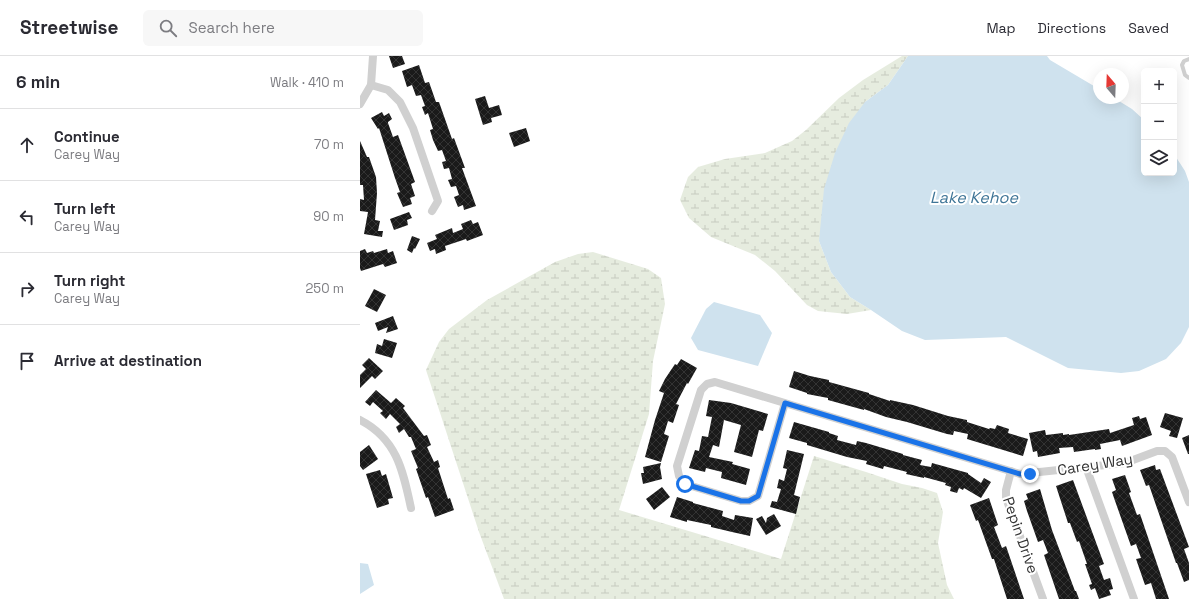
<!DOCTYPE html>
<meta charset="utf-8">
<style>
body{margin:0;font-family:"Space Grotesk",sans-serif;background:#f7f7f7;color:#2b2b33}
.controls{position:absolute;right:12px;top:12px;display:grid;overflow:hidden;border-radius:6px;box-shadow:0 4px 16px #0002}
.controls button{width:36px;height:36px;display:grid;place-items:center;padding:0;border:0;border-bottom:1px solid #e1e1e2;background:#fff;color:#2b2b33;font:20px sans-serif}
.compass{position:absolute;left:733px;top:12px;width:36px;height:36px;border-radius:50%;background:#fff;box-shadow:0 4px 16px #0002;rotate:341deg}
.stop{position:absolute;width:12px;height:12px;margin:-9px;border:3px solid #1a73e8;border-radius:50%;background:#fff}
.stop.end{background:#1a73e8;border-color:#fff;box-shadow:0 1px 4px #0008}
.list{margin:0;padding:0;list-style:none}
h2{display:flex;justify-content:space-between;align-items:center;height:52px;margin:0;padding:0 16px;font-size:17px}
h2 small{font-size:13px;font-weight:400;color:#7c7c81}
.list li{display:grid;grid-template-columns:26px 1fr auto;gap:12px;align-items:center;box-sizing:border-box;height:72px;padding:0 16px;border-top:1px solid #e1e1e2}
.list b{display:block;font-size:15px;white-space:nowrap}
.list p{margin:0;font-size:13px;white-space:nowrap;color:#7c7c81}
.list em{font-size:13px;font-style:normal;color:#7c7c81}
.icon{flex:none;width:22px;height:22px;fill:none;stroke:currentColor;stroke-width:2;stroke-linecap:round;stroke-linejoin:round}
.map{position:relative;flex:none;width:829px;height:543px;overflow:hidden}
header{display:flex;align-items:center;gap:24px;box-sizing:border-box;height:56px;padding:0 20px;background:#fff;border-bottom:1px solid #e1e1e2}
header strong{font-size:19px}
nav{display:flex;gap:22px;margin-inline-start:auto;font-size:14px}
.search{width:280px;height:36px;background:#f7f7f7;display:flex;align-items:center;gap:10px;box-sizing:border-box;padding:0 14px;border-radius:6px;color:#7c7c81;font-size:15px}
main{display:flex}
aside{flex:1;background:#fff}
.map>svg:first-child{display:block}
.wetland{fill:url(#wetland-marsh)}
.water{fill:#cfe2ee}
.building{fill:url(#building-cross-hatch)}
.lines{fill:none;stroke-linecap:round;stroke-linejoin:round}
.service{stroke:#d0d0d0;stroke-width:4}
.minor{stroke:#d0d0d0;stroke-width:8}
.route{stroke:#1a73e8;stroke-width:5}
.labels{text-anchor:middle;dominant-baseline:central;stroke-width:4;stroke-linejoin:round;paint-order:stroke}
.street-label{font-size:15px;fill:#333;stroke:#fff}
.water-label{font-size:16px;font-style:italic;fill:#3f7597;stroke:#fff}
</style>
<header>
<strong>Streetwise</strong>
<div class="search"><svg class="icon" aria-label="search" viewBox="0 0 24 24"><circle cx="10" cy="10" r="6"/><path d="M15 15l6 6"/></svg>Search here</div>
<nav><a>Map</a><a>Directions</a><a>Saved</a></nav>
</header>
<main>
<aside>
<h2>6 min<small>Walk · 410 m</small></h2>
<ul class="list">
<li><svg class="icon" aria-label="ahead" viewBox="0 0 24 24"><path d="M12 20V5M6 11l6-6 6 6"/></svg><div><b>Continue</b><p>Carey Way</p></div><em>70 m</em></li>
<li><svg class="icon" aria-label="left" viewBox="0 0 24 24"><path d="M17 20v-9H6M10 6l-5 5 5 5"/></svg><div><b>Turn left</b><p>Carey Way</p></div><em>90 m</em></li>
<li><svg class="icon" aria-label="right" viewBox="0 0 24 24"><path d="M7 20v-9h11M14 6l5 5-5 5"/></svg><div><b>Turn right</b><p>Carey Way</p></div><em>250 m</em></li>
<li><svg class="icon" aria-label="arrive" viewBox="0 0 24 24"><path d="M6 21V4h12l-3 4 3 4H6"/></svg><div><b>Arrive at destination</b></div></li>
</ul>
</aside>
<div class="map">
<svg width="829" height="543" viewBox="0 0 829 543">
<defs>
<pattern id="wetland-marsh" width="20" height="14" patternUnits="userSpaceOnUse"><rect width="20" height="14" fill="#e6ecdf"/><path d="M1 5h8M5 5V1M11 12h8M15 12V8" fill="none" stroke="#c6cbc0"/></pattern>
<pattern id="building-cross-hatch" width="8" height="8" patternUnits="userSpaceOnUse"><rect width="8" height="8" fill="#1a1a1a"/><path d="M0 0l8 8M0 8l8-8" fill="none" stroke="#333"/></pattern>
</defs>
<rect width="100%" height="100%" fill="#fff"/>
<!-- wetland -->
<g class="wetland">
<polygon points="542,0 548,0 528,29 505,46 459,185 471,216 490,241 511,254 487,258 458,255 447,249 415,215 395,199 351,181 329,162 320,144 328,121 338,111 365,103 405,97 432,85 446,74 479,42 503,24"/>
<polygon points="233,196 288,213 301,222 305,248 293,305 289,358 259,454 421,503 454,400 506,416 542,428 562,432 577,437 583,456 578,487 587,529 594,543 144,543 119,476 66,314 79,286 89,273 127,244 195,206 218,198"/>
</g>
<!-- water -->
<g class="water">
<polygon points="548,0 687,0 690,4 739,33 739,42 754,42 772,53 784,64 784,117 814,117 814,98 825,115 829,126 829,271 821,287 806,303 779,315 761,317 708,312 646,281 565,284 542,275 511,254 490,241 471,216 459,185 464,133 475,97 489,67 505,46 528,29"/>
<polygon points="354,246 400,259 412,277 398,310 338,294 331,282 346,253"/>
<polygon points="0,507 8,508 14,529 0,538"/>
</g>
<!-- building -->
<g class="building">
<polygon points="29,0 42,0 45,8 33,12"/>
<polygon points="59,9 65,27 69,26 76,46 79,46 92,83 94,82 105,112 102,112 116,150 104,154 103,149 98,151 94,141 99,139 96,130 91,131 88,124 92,123 89,112 84,113 82,106 86,105 82,94 78,95 73,84 70,74 73,73 68,57 65,59 62,51 65,50 61,39 56,40 52,29 47,31 42,15"/>
<polygon points="125,40 129,52 139,49 142,59 131,62 132,66 123,69 115,43"/>
<polygon points="22,56 24,60 29,57 32,63 28,66 28,67 33,81 38,79 55,126 51,128 55,140 50,142 52,148 43,151 37,137 40,136 35,122 19,72 18,73 11,62"/>
<polygon points="166,72 170,85 154,91 149,77"/>
<polygon points="0,85 7,101 9,101 16,121 17,137 15,164 20,165 18,175 23,175 22,181 4,178 8,156 0,155 0,143 4,144 3,129 0,129"/>
<polygon points="49,156 52,162 47,164 48,169 34,174 30,163"/>
<polygon points="111,164 113,168 118,166 123,179 107,185 106,183 85,190 86,194 76,198 75,193 70,195 67,187 77,183 75,179 92,172 93,177 103,173 101,168"/>
<polygon points="52,180 60,183 55,193 54,192 52,197 47,194"/>
<polygon points="5,193 7,197 13,195 14,197 27,193 28,197 33,195 37,207 25,211 23,208 1,215 0,212 0,195"/>
<polygon points="14,233 26,239 17,256 5,250"/>
<polygon points="33,260 38,273 26,277 28,271 18,275 15,267"/>
<polygon points="24,283 37,287 32,302 15,297 17,288 22,290"/>
<polygon points="9,302 23,315 15,323 12,320 0,332 0,319 6,313 2,309"/>
<polygon points="321,303 337,312 328,328 327,327 316,348 319,349 313,367 308,365 304,378 309,380 301,406 285,401 295,364 304,337 299,335 305,323 315,308 317,309"/>
<polygon points="434,315 450,320 469,324 469,326 509,337 509,338 530,345 530,344 553,349 588,360 607,364 607,366 629,373 630,372 635,373 637,369 649,373 648,377 668,383 663,400 607,383 608,378 594,375 593,379 587,378 547,366 526,361 504,353 504,354 468,344 468,342 447,338 447,337 429,331"/>
<polygon points="16,334 31,347 36,342 45,350 43,352 64,380 67,379 71,389 67,391 74,406 78,404 80,411 78,412 88,443 90,442 94,454 75,461 68,441 66,442 56,413 58,412 51,395 56,393 51,381 49,381 44,373 39,377 36,371 40,368 30,358 26,363 20,357 23,355 13,346 10,350 5,346"/>
<polygon points="349,344 371,347 408,358 403,375 399,374 392,401 374,396 381,369 364,364 359,391 353,389 349,401 373,406 372,408 390,413 386,429 361,422 362,416 346,412 345,416 329,412 335,394 339,395 342,380 348,381 352,361 346,360"/>
<polygon points="805,357 823,362 817,382 809,380 811,375 800,371"/>
<polygon points="779,360 780,363 786,361 792,379 762,390 760,384 740,388 741,393 735,394 735,393 714,396 713,391 699,392 700,397 678,401 677,395 673,396 669,377 685,374 686,379 703,377 703,379 709,378 709,379 749,373 750,377 774,369 772,362"/>
<polygon points="434,366 469,376 469,377 478,380 477,384 496,389 497,385 506,387 543,398 543,399 562,404 560,409 571,411 572,407 608,417 608,418 621,427 624,422 631,426 621,442 604,432 603,434 599,432 597,437 590,435 591,431 585,429 586,427 564,421 564,422 546,418 547,416 524,410 523,413 506,408 507,405 487,401 447,389 447,387 429,382"/>
<polygon points="829,379 829,398 828,398 822,382"/>
<polygon points="9,389 18,403 3,414 0,410 0,396"/>
<polygon points="427,394 444,398 434,439 440,441 436,458 410,451 412,445 417,446 421,433 417,432 419,423 424,425 427,413 423,412"/>
<polygon points="301,407 300,411 302,423 283,428 281,417 284,417 283,411"/>
<polygon points="795,409 796,414 800,413 829,491 824,493 829,507 829,524 824,526 817,507 816,507 789,429 786,430 780,414"/>
<polygon points="20,414 22,420 26,418 33,442 28,443 29,448 17,452 6,418"/>
<polygon points="765,419 771,436 769,437 777,459 780,458 809,543 796,543 791,527 785,529 776,503 781,502 776,488 771,490 754,442 752,436 756,434 752,423"/>
<polygon points="713,424 744,508 739,510 744,524 750,522 753,533 749,534 751,539 739,543 735,532 731,534 729,529 732,528 725,508 727,508 719,485 717,486 710,467 708,467 696,430"/>
<polygon points="302,431 310,441 294,454 286,443"/>
<polygon points="680,433 692,474 715,535 716,535 719,543 699,543 684,499 688,497 683,484 678,486 667,455 664,445 668,443 666,438"/>
<polygon points="317,441 333,446 333,447 363,455 362,460 374,464 375,459 393,462 390,480 372,476 351,471 351,469 327,464 327,466 310,461"/>
<polygon points="629,442 638,469 634,471 642,492 646,490 664,543 647,543 634,503 632,503 618,464 616,465 610,449"/>
<polygon points="414,458 421,470 406,479 396,463 402,460 406,467 407,462"/>
</g>
<g class="lines">
<!-- service -->
<polyline class="service" points="829,3 824,5 822,9 825,19 829,22"/>
<!-- minor -->
<g class="minor">
<polyline points="11,29 28,34 40,46 53,72 78,145 72,155"/>
<polyline points="0,48 11,29 13,0"/>
<polyline points="425,347 398,440 389,445 381,445 325,428 319,420 317,410 341,334 347,328 355,326 660,418 670,417 765,407 797,395 805,395 812,401 829,446"/>
<path d="M 0,364 C 37,383 43,415 51,452"/>
<polyline points="726,411 774,543"/>
<polyline points="651,415 646,434 646,442 683,543"/>
</g>
</g>
<g class="lines">
<!-- route -->
<polyline class="route" points="325,428 381,445 389,445 398,440 425,347 660,418 670,418"/>
</g>
<g class="labels">
<!-- street labels -->
<g class="street-label">
<text transform="translate(735 408) rotate(-9)">Carey Way</text>
<text transform="translate(661 479) rotate(71)">Pepin Drive</text>
</g>
<!-- water labels -->
<g class="water-label">
<text x="614" y="141">Lake Kehoe</text>
</g>
</g>
</svg>
<div class="controls">
<button>+</button>
<button>−</button>
<button><svg class="icon" aria-label="layers" viewBox="0 0 24 24"><path d="M12 4l9 5-9 5-9-5zM3 14l9 5 9-5"/></svg></button>
</div>
<svg class="compass" viewBox="-18 -18 36 36"><path d="M0-13l5 13h-10z" fill="#e53935"/><path d="M0 13l5-13h-10z" fill="#7c7c81"/></svg>
<div class="stop" style="left:325px;top:428px"></div>
<div class="stop end" style="left:670px;top:418px"></div>
</div>
</main>
